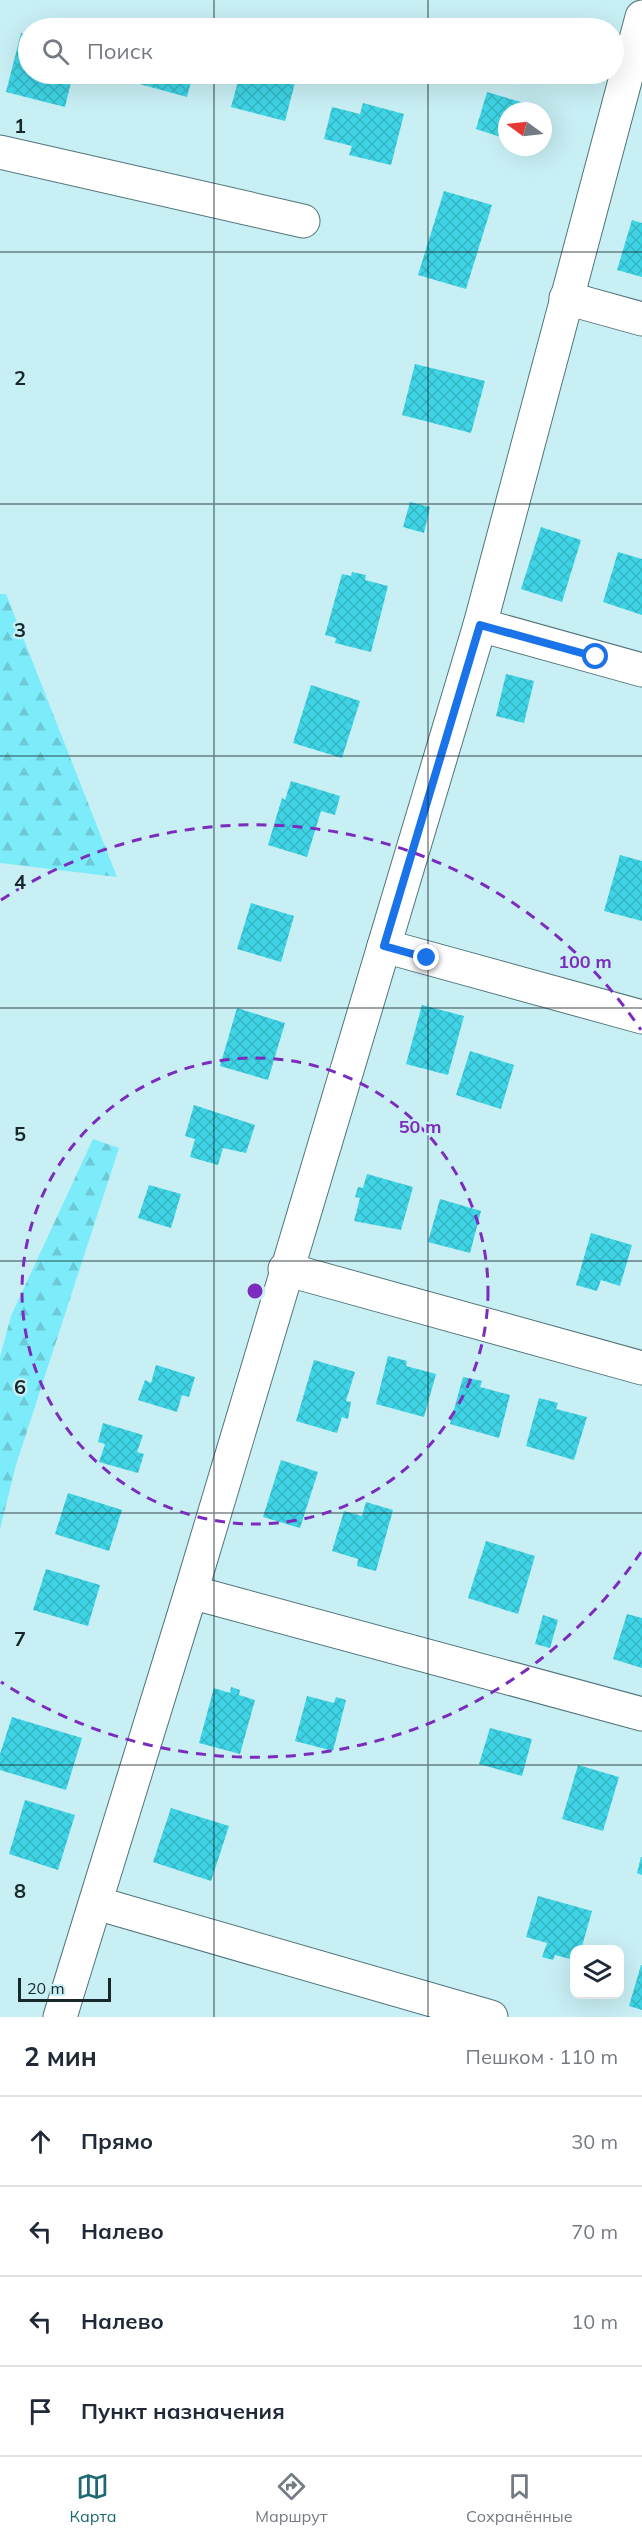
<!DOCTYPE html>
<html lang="ru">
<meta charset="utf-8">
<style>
body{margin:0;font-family:Mulish,sans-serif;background:#f6f6f7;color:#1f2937}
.controls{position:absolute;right:18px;bottom:18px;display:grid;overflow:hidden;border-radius:12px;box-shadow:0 6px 24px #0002}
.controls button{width:54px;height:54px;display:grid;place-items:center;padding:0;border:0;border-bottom:2px solid #e0e1e3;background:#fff;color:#1f2937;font:30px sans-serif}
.compass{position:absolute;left:498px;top:102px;width:54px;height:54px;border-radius:50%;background:#fff;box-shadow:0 6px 24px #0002;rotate:285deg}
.scale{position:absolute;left:18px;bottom:15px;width:93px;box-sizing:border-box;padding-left:6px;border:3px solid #182729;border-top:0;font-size:16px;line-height:21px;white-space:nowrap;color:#182729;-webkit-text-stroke:4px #c8eff4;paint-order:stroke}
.stop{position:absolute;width:18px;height:18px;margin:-14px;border:4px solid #1a73e8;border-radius:50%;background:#fff}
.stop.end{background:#1a73e8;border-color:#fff;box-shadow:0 2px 6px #0008}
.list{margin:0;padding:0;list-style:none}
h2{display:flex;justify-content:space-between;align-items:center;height:78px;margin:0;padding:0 24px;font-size:26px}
h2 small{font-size:20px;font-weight:400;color:#747a83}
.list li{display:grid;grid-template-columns:39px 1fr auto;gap:18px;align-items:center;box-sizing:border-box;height:90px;padding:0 24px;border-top:2px solid #e0e1e3}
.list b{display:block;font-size:22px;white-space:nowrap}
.list em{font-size:20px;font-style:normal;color:#747a83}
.icon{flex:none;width:33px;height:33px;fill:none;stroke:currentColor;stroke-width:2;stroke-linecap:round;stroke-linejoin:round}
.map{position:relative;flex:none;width:642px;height:2017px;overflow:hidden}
.search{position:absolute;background:#fff;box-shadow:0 6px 24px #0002;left:18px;right:18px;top:18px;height:66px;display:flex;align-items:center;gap:15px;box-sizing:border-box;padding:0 21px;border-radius:33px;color:#747a83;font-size:22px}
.sheet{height:438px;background:#fff}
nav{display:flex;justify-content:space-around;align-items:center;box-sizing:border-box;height:84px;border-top:2px solid #e0e1e3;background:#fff;font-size:16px;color:#747a83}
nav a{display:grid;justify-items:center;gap:3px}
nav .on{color:#1d6971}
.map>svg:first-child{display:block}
.forest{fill:url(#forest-firs)}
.building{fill:url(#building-cross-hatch)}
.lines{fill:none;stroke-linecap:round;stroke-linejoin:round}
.minor-casing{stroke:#517579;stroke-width:35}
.minor{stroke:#fff;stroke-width:33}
.route{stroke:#1a73e8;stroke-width:8}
.grid{fill:none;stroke:#182729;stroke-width:1.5;stroke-opacity:0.55}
.ring{fill:none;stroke:#7b2cbf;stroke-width:3;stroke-dasharray:10 8}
.grid-label{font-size:20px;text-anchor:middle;font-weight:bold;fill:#182729;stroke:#c8eff4;stroke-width:4.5;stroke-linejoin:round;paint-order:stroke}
.centre{fill:#7b2cbf;stroke:#c8eff4;stroke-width:3}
.ring-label{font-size:18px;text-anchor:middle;font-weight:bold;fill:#7b2cbf;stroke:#c8eff4;stroke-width:4.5;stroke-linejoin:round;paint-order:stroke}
</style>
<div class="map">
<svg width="642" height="2017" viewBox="0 0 642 2017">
<defs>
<pattern id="forest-firs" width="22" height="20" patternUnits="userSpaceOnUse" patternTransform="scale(1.5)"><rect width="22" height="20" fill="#7decfa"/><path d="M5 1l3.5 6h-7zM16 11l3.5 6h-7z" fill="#6bcad6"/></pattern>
<pattern id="building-cross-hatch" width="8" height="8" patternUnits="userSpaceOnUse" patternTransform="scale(1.5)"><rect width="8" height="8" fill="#3ed4e5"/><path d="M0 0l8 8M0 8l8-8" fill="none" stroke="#36b6c4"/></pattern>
</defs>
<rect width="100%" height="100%" fill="#c8eff4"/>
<!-- forest -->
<g class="forest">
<polygon points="0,594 6,594 117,877 0,863"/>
<polygon points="93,1139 119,1148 16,1465 0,1529 0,1357 11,1316"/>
</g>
<!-- building -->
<g class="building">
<polygon points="140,21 165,28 139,28"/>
<polygon points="21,33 28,35 28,74 73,74 65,107 6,92"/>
<polygon points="127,74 193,74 187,97 125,80"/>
<polygon points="240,74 297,75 285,121 231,107"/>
<polygon points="487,92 538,107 536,111 507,111 507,139 476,129"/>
<polygon points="363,103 404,114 391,165 349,155 352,146 324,139 332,107 360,114"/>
<polygon points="444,191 492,205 466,289 418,275"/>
<polygon points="632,220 642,223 642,277 617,270"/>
<polygon points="415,364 485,381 471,433 402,415"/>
<polygon points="410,502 430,507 424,533 403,527"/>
<polygon points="541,527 581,540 562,602 521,589"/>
<polygon points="618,552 642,559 642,615 603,602"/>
<polygon points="352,572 366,575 365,580 388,586 371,652 335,643 336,638 325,635 342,574 351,576"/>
<polygon points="506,674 534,681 524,723 496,716"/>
<polygon points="311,685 360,701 342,758 293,743"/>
<polygon points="291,781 340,796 335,815 321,811 307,857 268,845 282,798 285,800"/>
<polygon points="620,855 642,861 642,921 604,911"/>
<polygon points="251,903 294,916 281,962 237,949"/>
<polygon points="422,1005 464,1016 448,1075 406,1064"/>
<polygon points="237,1008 285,1023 268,1080 220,1066"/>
<polygon points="470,1051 514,1065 501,1109 456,1095"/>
<polygon points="194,1105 255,1125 246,1153 223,1148 218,1165 190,1157 195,1139 185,1136"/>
<polygon points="367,1174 413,1187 401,1230 354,1221 360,1198 355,1197 358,1187 363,1188"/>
<polygon points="149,1185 181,1194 171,1228 138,1218"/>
<polygon points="440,1199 481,1211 470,1253 428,1242"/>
<polygon points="591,1233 632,1245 620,1286 601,1280 597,1291 576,1285"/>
<polygon points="388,1356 407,1361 406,1366 436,1374 424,1417 376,1404"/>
<polygon points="314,1360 355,1372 346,1401 351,1402 348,1419 342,1417 337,1433 296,1421"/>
<polygon points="156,1365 195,1377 189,1397 182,1395 177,1412 138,1400 145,1380 151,1383"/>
<polygon points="463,1377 482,1381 480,1387 510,1395 499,1438 450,1424"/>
<polygon points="539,1398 558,1403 556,1409 587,1417 574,1460 526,1446"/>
<polygon points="103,1423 143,1435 137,1452 144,1454 138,1473 99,1462 105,1444 98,1442"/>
<polygon points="281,1460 318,1472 300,1528 263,1517"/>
<polygon points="68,1493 122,1510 109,1551 55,1534"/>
<polygon points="366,1502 393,1510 376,1571 357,1566 358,1559 332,1551 344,1511 362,1516"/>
<polygon points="486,1541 535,1556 518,1614 468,1598"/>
<polygon points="46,1569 100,1585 88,1626 33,1610"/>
<polygon points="627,1614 642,1618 642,1668 613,1659"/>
<polygon points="543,1615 558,1620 550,1648 535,1644"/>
<polygon points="231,1687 240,1690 239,1695 255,1700 240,1754 199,1743 214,1688 230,1693"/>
<polygon points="307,1696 334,1703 336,1697 346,1700 333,1751 295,1741"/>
<polygon points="12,1717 82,1738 66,1790 0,1770 0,1754"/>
<polygon points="490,1728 532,1739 522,1776 479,1764"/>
<polygon points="578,1765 619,1777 603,1831 562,1819"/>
<polygon points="25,1800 75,1815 58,1870 9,1854"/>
<polygon points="171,1808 229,1826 211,1881 153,1862"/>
<polygon points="641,1857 642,1857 642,1875 637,1873"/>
<polygon points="538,1896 592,1911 581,1950 574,1950 574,1960 555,1955 553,1960 542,1957 547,1943 526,1937"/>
<polygon points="641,1965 642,1965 642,2010 629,2006"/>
</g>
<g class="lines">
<defs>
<g id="minor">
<polyline points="0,152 303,221"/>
<polyline points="566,298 642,319"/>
<polyline points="480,625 642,670"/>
<polyline points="384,946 642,1017"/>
<polyline points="285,1269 642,1368"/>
<polyline points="191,1592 642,1714"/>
<polyline points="96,1903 491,2017"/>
<polyline points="60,2017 191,1592 480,625 642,17"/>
</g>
</defs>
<!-- minor casing -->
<use href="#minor" class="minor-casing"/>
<!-- minor -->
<use href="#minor" class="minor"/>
</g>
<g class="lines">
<!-- route -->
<polyline class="route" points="427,958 384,946 480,625 596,657"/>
</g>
<!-- grid -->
<path class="grid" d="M 214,0 L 214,28M 428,0 L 428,28M 214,74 L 214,2017M 428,74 L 428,2017M 0,252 L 642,252M 0,504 L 642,504M 0,756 L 642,756M 0,1008 L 642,1008M 0,1261 L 642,1261M 0,1513 L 642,1513M 0,1765 L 642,1765"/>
<!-- distance rings -->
<g class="ring">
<circle cx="255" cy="1291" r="233"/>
<path d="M641 1552A466 466 0 0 1 1 1682M1 900A466 466 0 0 1 641 1030"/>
</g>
<g class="grid-label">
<text x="20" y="133">1</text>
<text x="20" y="385">2</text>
<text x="20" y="637">3</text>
<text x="20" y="889">4</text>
<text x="20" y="1141">5</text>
<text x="20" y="1394">6</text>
<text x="20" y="1646">7</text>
<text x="20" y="1898">8</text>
</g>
<circle cx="255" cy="1291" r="9" class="centre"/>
<g class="ring-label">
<text x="585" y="968">100 m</text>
<text x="420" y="1133">50 m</text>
</g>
</svg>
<div class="controls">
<button><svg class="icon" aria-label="layers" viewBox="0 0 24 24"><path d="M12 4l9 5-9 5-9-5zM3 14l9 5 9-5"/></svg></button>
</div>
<svg class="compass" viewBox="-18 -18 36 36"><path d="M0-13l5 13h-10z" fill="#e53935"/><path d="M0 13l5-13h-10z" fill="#747a83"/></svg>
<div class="scale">20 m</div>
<div class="stop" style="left:596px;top:657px"></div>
<div class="stop end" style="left:427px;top:958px"></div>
<div class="search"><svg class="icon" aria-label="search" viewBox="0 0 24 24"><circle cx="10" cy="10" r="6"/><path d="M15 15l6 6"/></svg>Поиск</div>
</div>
<section class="sheet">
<h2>2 мин<small>Пешком · 110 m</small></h2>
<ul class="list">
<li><svg class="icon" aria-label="ahead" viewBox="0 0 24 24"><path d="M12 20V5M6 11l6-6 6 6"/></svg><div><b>Прямо</b></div><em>30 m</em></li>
<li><svg class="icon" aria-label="left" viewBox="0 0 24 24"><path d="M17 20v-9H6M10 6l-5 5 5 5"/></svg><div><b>Налево</b></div><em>70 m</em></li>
<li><svg class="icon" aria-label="left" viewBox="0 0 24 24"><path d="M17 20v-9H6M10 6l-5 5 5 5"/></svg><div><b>Налево</b></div><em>10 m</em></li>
<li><svg class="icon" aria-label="arrive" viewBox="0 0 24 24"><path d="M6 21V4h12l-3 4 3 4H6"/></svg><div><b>Пункт назначения</b></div></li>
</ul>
</section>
<nav>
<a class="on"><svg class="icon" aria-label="map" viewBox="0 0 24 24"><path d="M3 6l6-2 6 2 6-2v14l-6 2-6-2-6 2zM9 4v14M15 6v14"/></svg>Карта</a>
<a><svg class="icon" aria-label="directions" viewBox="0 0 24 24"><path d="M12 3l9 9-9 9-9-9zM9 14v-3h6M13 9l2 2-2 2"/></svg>Маршрут</a>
<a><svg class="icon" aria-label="saved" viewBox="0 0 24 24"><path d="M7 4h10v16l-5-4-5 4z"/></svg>Сохранённые</a>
</nav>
